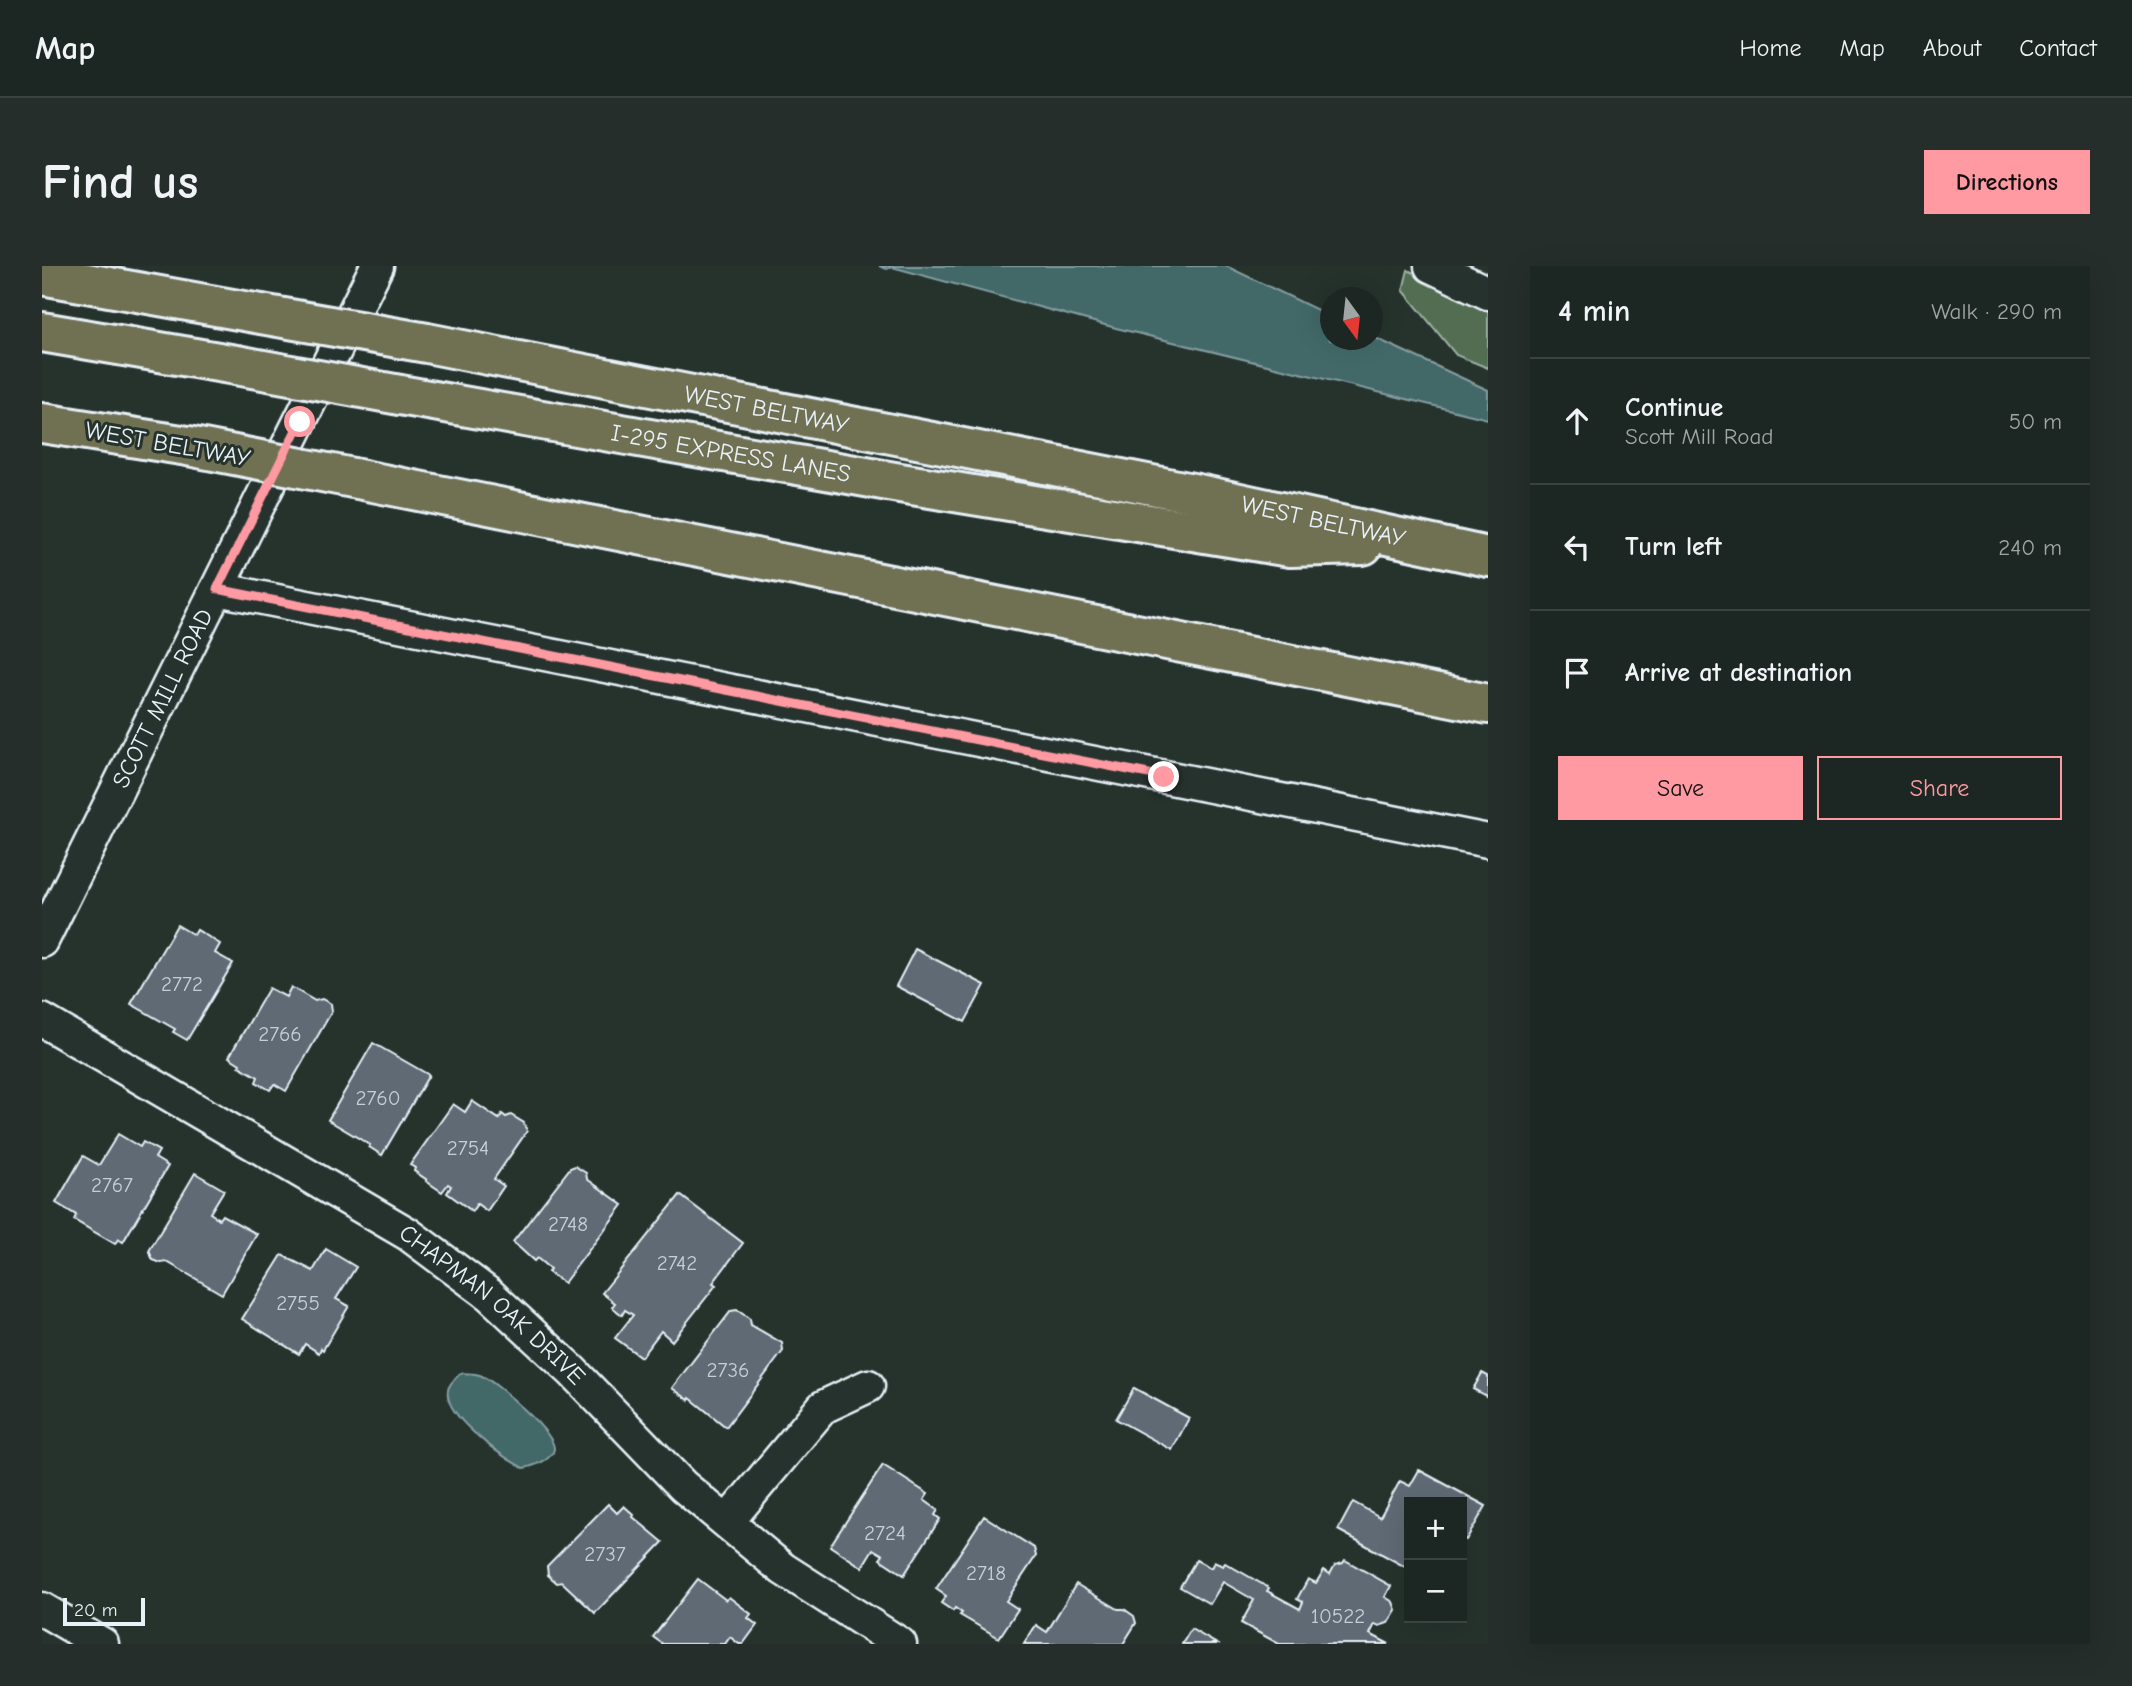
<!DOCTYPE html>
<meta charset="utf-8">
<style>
body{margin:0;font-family:"Comic Neue",sans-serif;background:#252e2a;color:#f1f3f6}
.controls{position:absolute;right:21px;bottom:21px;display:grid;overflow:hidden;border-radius:0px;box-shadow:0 7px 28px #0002}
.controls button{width:63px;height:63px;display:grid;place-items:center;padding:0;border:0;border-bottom:2px solid #3a4340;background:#1c2622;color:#f1f3f6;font:35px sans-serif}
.compass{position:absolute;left:1278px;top:21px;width:63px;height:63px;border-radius:50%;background:#1c2622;box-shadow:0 7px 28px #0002;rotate:165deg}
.scale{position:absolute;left:21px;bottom:18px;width:82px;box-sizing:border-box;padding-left:7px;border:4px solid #e8f1f8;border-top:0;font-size:19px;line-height:24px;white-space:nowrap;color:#e8f1f8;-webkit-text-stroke:5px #26332d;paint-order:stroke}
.stop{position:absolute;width:21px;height:21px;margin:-16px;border:5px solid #ff9aa2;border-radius:50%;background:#fff}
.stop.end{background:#ff9aa2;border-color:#fff;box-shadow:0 2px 7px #0008}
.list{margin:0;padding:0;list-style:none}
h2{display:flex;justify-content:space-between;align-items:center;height:91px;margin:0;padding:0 28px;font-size:30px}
h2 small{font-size:23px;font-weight:400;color:#a0a5a5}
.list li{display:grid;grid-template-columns:46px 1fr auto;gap:21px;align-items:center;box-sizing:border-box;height:126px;padding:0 28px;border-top:2px solid #3a4340}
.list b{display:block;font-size:26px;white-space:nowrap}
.list p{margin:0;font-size:23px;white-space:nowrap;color:#a0a5a5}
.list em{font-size:23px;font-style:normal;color:#a0a5a5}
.actions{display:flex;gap:14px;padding:21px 28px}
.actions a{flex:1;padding:16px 0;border:2px solid #ff9aa2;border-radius:0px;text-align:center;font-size:24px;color:#ff9aa2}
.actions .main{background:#ff9aa2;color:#111}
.icon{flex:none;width:38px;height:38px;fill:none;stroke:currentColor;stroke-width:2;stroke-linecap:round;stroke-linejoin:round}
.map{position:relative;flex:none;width:1446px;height:1378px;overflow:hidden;border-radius:0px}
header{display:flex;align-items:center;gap:42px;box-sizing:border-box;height:98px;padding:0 35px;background:#1c2622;border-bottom:2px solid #3a4340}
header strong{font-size:33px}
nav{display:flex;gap:38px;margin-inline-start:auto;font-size:24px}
.intro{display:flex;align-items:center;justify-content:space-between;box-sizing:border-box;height:168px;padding:0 42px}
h1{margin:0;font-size:49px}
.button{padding:18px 32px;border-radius:0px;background:#ff9aa2;color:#111;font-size:24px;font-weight:700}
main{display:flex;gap:42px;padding:0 42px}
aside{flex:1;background:#1c2622;border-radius:0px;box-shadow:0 7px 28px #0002}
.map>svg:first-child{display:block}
.green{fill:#526d53;stroke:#9dafa6;stroke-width:2}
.water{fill:#436768;stroke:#859ea2;stroke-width:2}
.building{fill:#5f6a74;stroke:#e8f1f8;stroke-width:2}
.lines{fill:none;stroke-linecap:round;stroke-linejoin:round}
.minor-casing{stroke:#e8f1f8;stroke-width:37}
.highway-casing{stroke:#e8f1f8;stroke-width:44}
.minor{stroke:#26332d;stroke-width:32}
.highway{stroke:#706f52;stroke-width:38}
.highway-bridge-casing{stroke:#e8f1f8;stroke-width:44;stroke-linecap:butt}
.highway-bridge{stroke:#706f52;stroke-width:38}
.route{stroke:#ff9aa2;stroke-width:9}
.labels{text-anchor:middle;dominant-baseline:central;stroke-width:6;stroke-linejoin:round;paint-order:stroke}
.number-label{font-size:21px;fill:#c6cfd7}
.street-label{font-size:24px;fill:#e8f1f8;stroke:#26332d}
</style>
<header>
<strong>Map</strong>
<nav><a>Home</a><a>Map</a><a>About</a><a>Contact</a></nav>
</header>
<div class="intro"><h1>Find us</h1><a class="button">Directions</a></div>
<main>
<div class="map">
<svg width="1446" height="1378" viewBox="0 0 1446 1378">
<rect width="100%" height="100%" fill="#26332d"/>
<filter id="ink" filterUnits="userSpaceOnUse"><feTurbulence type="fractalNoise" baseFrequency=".0143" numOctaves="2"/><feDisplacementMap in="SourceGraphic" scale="14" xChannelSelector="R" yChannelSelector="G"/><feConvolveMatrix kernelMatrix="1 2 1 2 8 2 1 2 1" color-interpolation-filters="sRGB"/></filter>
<g filter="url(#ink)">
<!-- green -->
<polygon class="green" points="1366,4 1446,43 1446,102 1414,89 1361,24"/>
<!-- water -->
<g class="water">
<polygon points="837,0 1184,0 1288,50 1288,74 1330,74 1331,71 1446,124 1446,153 1074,62 850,1 845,3"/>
<path d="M 419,1107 C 426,1108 434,1107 440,1110 C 456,1118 513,1167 512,1183 C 511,1194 489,1201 481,1202 C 461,1191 401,1150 406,1124 C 407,1117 414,1112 419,1107 Z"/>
</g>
<!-- building -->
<g class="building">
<polygon points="135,659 152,669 155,664 178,678 173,687 191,697 145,774 131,766 133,763 89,738"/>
<polygon points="873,683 943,719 923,756 854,720"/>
<polygon points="249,721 273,735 280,733 289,738 290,745 244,825 232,818 228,824 214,816 216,811 197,800 198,798 187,791 227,722 244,731"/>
<polygon points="331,777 387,809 340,889 327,881 328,879 286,854"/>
<polygon points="430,835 457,853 460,848 464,851 469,849 482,857 485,865 452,913 462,920 445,945 435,938 430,945 405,927 409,920 406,918 400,926 384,915 385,914 372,905 373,902 368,899 411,838 423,846"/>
<polygon points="76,868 98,881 101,876 117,885 113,892 126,900 81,976 76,973 73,978 32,954 34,949 14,937 41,890 57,899"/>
<polygon points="533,900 544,907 545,913 581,939 522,1017 506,1006 508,1003 495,992 492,995 471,976 528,902"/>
<polygon points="153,907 182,924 168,947 177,953 180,949 215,968 180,1028 125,996 119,997 111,994 107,985"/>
<polygon points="638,929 701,977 671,1017 674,1019 630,1075 619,1065 599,1091 573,1072 591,1049 583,1044 580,1049 570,1041 573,1037 560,1027"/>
<polygon points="284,983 314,1001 294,1033 307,1040 281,1084 279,1082 277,1087 263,1078 257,1088 200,1053 240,989 271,1005"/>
<polygon points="695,1044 708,1053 709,1059 740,1077 741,1085 684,1161 648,1132 647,1134 630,1122 689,1045"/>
<polygon points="1440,1107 1446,1110 1446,1131 1431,1123"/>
<polygon points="1092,1122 1147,1152 1130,1184 1074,1153"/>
<polygon points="841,1199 886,1228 882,1234 896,1244 893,1249 898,1253 862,1309 838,1293 841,1289 831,1283 820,1301 788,1280"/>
<polygon points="1377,1204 1444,1240 1424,1274 1420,1272 1420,1236 1367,1236 1367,1303 1296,1264 1311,1236 1338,1251 1358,1215 1368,1220"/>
<polygon points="566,1238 575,1247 582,1240 592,1249 591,1251 621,1276 553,1347 520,1316 515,1317 506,1309 505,1300"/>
<polygon points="942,1250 992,1282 994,1290 964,1335 976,1343 957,1372 918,1349 920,1347 913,1342 911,1345 899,1337 904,1330 894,1323"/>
<polygon points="1154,1294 1169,1302 1172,1296 1181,1300 1183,1297 1227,1322 1225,1325 1258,1343 1261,1336 1255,1333 1266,1313 1274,1317 1282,1304 1288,1308 1293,1299 1301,1297 1303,1294 1349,1320 1343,1331 1351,1336 1354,1344 1346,1357 1337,1360 1333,1358 1328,1368 1347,1378 1237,1378 1199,1357 1212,1334 1181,1316 1168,1338 1138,1321"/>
<polygon points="656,1313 684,1334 687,1331 709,1348 706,1352 715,1359 701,1378 697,1378 688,1371 683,1378 621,1378 611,1371"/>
<polygon points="1034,1318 1076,1343 1082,1343 1092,1350 1094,1357 1081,1378 982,1378 994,1359 1005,1366"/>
<polygon points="1149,1363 1175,1378 1140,1378"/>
</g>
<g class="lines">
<defs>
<g id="minor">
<polyline points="1389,0 1446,27"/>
<polyline points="175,323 1446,575"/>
<path id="s1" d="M 0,675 L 335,0"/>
<path id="s2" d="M 0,754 L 366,968 L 448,1029 L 530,1105 L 641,1220 L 741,1303 L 858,1378"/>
<polyline points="685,1256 781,1141 826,1120"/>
<polyline points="0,1343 60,1378"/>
</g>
<g id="highway">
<polyline points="0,9 219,48"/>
<polyline points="0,66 194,99"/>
<path id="s3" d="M 385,77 L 1156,228 L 1446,291"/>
<path id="s4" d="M 358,129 L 858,217 L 1248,281 L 1321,279"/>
<polyline points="0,157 146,180"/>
<polyline points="311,212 1446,438"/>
</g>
</defs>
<!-- minor casing -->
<use href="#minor" class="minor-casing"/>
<!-- highway casing -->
<use href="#highway" class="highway-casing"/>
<!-- minor -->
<use href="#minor" class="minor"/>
<!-- highway -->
<use href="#highway" class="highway"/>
<defs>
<g id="highway-bridge">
<polyline points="219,48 385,77"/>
<polyline points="194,99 358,129"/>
<polyline points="146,180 311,212"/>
</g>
</defs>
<!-- highway-bridge casing -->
<use href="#highway-bridge" class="highway-bridge-casing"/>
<!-- highway-bridge -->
<use href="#highway-bridge" class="highway-bridge"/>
</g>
</g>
<g class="lines" filter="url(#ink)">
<!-- route -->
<polyline class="route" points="258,156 175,323 1122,511"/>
</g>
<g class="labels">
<!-- number labels -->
<g class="number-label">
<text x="140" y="718">2772</text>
<text x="238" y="768">2766</text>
<text x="336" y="832">2760</text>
<text x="426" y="882">2754</text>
<text x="70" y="919">2767</text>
<text x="526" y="958">2748</text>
<text x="635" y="997">2742</text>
<text x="256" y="1037">2755</text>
<text x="686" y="1104">2736</text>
<text x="843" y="1267">2724</text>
<text x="563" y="1288">2737</text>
<text x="944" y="1307">2718</text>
<text x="1296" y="1350">10522</text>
</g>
<!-- street labels -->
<g class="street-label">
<text stroke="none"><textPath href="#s3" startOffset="346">WEST BELTWAY</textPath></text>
<text transform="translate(126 178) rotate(10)">WEST BELTWAY</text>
<text stroke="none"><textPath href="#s4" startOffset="336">I-295 EXPRESS LANES</textPath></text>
<text stroke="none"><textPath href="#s3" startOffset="914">WEST BELTWAY</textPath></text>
<text stroke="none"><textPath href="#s1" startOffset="271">SCOTT MILL ROAD</textPath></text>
<text stroke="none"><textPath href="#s2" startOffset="534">CHAPMAN OAK DRIVE</textPath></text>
</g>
</g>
</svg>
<div class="controls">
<button>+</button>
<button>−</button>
</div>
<svg class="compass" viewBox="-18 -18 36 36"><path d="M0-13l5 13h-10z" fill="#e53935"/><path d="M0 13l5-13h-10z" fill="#a0a5a5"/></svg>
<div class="scale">20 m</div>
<div class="stop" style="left:258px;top:156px"></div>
<div class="stop end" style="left:1122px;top:511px"></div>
</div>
<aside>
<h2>4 min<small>Walk · 290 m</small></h2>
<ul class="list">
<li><svg class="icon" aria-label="ahead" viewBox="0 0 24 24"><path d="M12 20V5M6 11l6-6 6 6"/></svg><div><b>Continue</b><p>Scott Mill Road</p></div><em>50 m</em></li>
<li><svg class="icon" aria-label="left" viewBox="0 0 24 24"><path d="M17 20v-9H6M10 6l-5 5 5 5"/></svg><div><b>Turn left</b></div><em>240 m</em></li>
<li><svg class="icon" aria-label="arrive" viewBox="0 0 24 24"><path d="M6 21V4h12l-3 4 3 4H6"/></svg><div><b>Arrive at destination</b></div></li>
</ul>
<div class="actions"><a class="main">Save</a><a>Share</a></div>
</aside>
</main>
